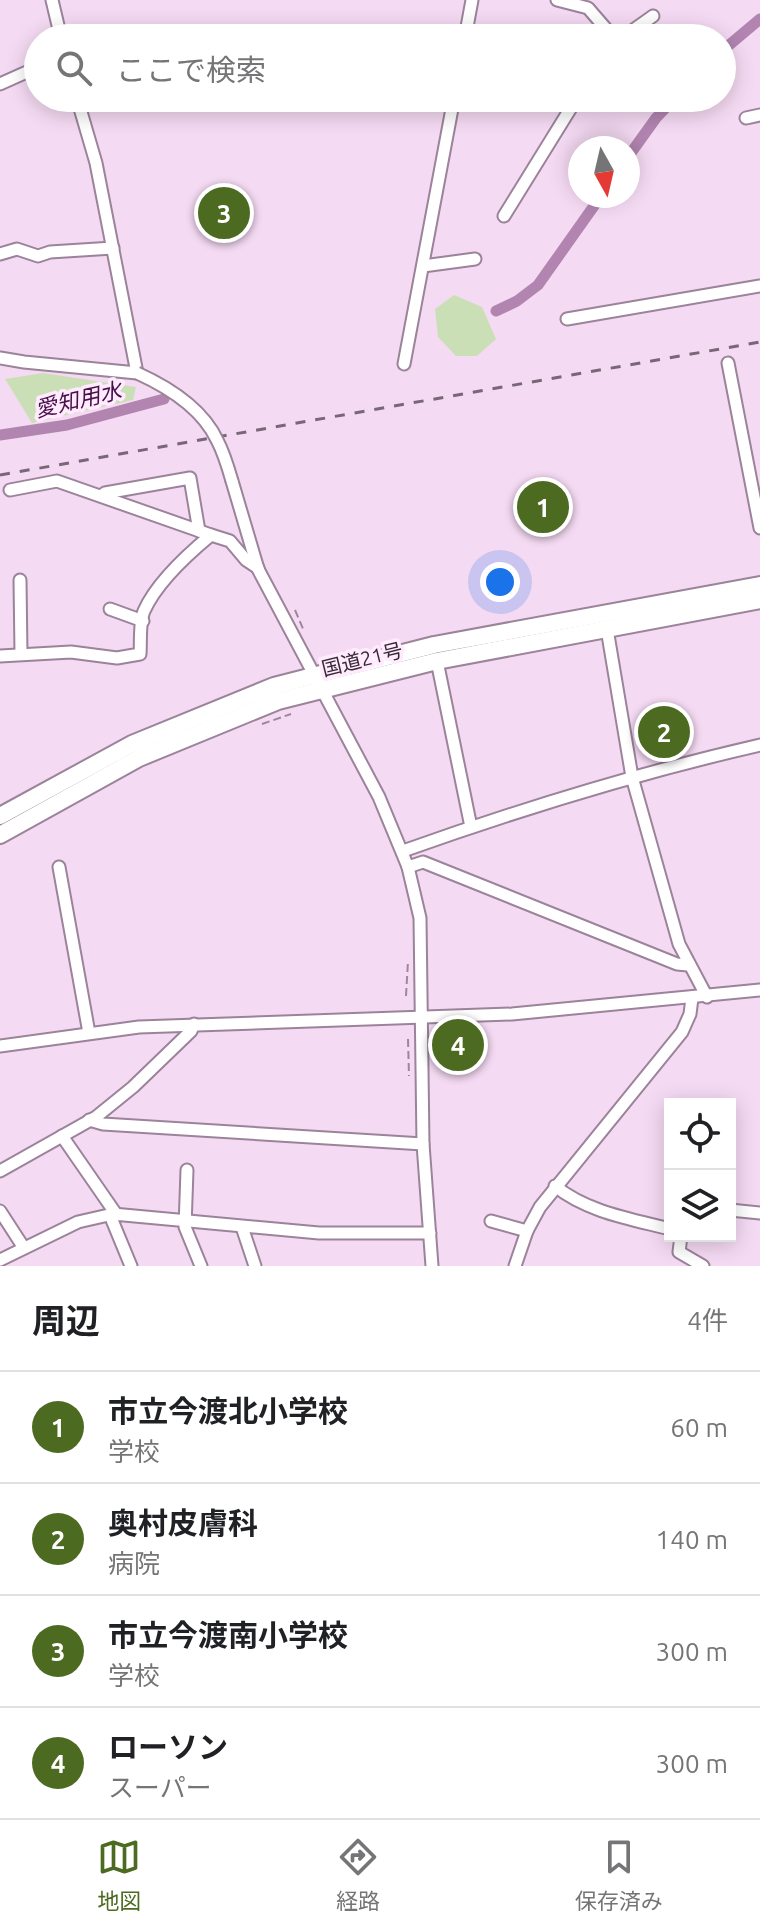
<!DOCTYPE html>
<html lang="ja">
<meta charset="utf-8">
<style>
body{margin:0;font-family:Ubuntu,"Noto Sans JP",sans-serif;background:#f6f6f6;color:#202124}
.controls{position:absolute;right:24px;bottom:24px;display:grid;overflow:hidden;border-radius:0px;box-shadow:0 4px 20px #0003}
.controls button{width:72px;height:72px;display:grid;place-items:center;padding:0;border:0;border-bottom:2px solid #e0e0e0;background:#fff;color:#202124;font:40px sans-serif}
.compass{position:absolute;left:568px;top:136px;width:72px;height:72px;border-radius:50%;background:#fff;box-shadow:0 4px 20px #0003;rotate:172deg}
.you{position:absolute;left:500px;top:582px;width:28px;height:28px;margin:-20px;border:6px solid #fff;border-radius:50%;background:#1a73e8;box-shadow:0 0 0 12px #1a73e833}
.badge{display:grid;place-items:center;width:52px;height:52px;border-radius:50%;background:#4c6b21;color:#fff;font-size:26px;font-weight:700}
.pin{position:absolute;translate:-50% -50%;border:4px solid #fff;box-shadow:0 2px 8px #0006}
.list{margin:0;padding:0;list-style:none}
h2{display:flex;justify-content:space-between;align-items:center;height:104px;margin:0;padding:0 32px;font-size:34px}
h2 small{font-size:26px;font-weight:400;color:#757577}
.list li{display:grid;grid-template-columns:52px 1fr auto;gap:24px;align-items:center;box-sizing:border-box;height:112px;padding:0 32px;border-top:2px solid #e0e0e0}
.list b{display:block;font-size:30px;white-space:nowrap}
.list p{margin:0;font-size:26px;white-space:nowrap;color:#757577}
.list em{font-size:26px;font-style:normal;color:#757577}
.icon{flex:none;width:44px;height:44px;fill:none;stroke:currentColor;stroke-width:2;stroke-linecap:round;stroke-linejoin:round}
.map{position:relative;flex:none;width:760px;height:1266px;overflow:hidden}
.search{position:absolute;background:#fff;box-shadow:0 4px 20px #0003;left:24px;right:24px;top:24px;height:88px;display:flex;align-items:center;gap:20px;box-sizing:border-box;padding:0 28px;border-radius:44px;color:#757577;font-size:30px}
.sheet{height:552px;background:#fff}
nav{display:flex;justify-content:space-around;align-items:center;box-sizing:border-box;height:112px;border-top:2px solid #e0e0e0;background:#fff;font-size:22px;color:#757577}
nav a{display:grid;justify-items:center;gap:4px}
nav .on{color:#4c6b21}
.map>svg:first-child{display:block}
.green{fill:#cbdfb7}
.lines{fill:none;stroke-linecap:round;stroke-linejoin:round}
.canal{stroke:#b285b1;stroke-width:11}
.minor-casing{stroke:#9b839a;stroke-width:15}
.highway-casing{stroke:#9b839a;stroke-width:20}
.path{stroke:#9c889b;stroke-width:2;stroke-dasharray:8 4;stroke-linecap:butt}
.minor{stroke:#fff;stroke-width:11}
.highway{stroke:#fff;stroke-width:16}
.rail{stroke:#776777;stroke-width:3;stroke-dasharray:10 10;stroke-linecap:butt}
.minor-bridge-casing{stroke:#9b839a;stroke-width:15;stroke-linecap:butt}
.minor-bridge{stroke:#fff;stroke-width:11}
.labels{text-anchor:middle;dominant-baseline:central;stroke-width:7;stroke-linejoin:round;paint-order:stroke}
.street-label{font-size:20px;fill:#342a34;stroke:#ffeafe}
.water-label{font-size:22px;font-style:italic;fill:#470f48;stroke:#ffeafe}
</style>
<div class="map">
<svg width="760" height="1266" viewBox="0 0 760 1266">
<rect width="100%" height="100%" fill="#f5daf3"/>
<!-- green -->
<g class="green">
<polygon points="454,295 482,307 496,339 477,356 456,356 438,337 435,309"/>
<polygon points="43,373 136,387 133,400 32,423 5,379"/>
</g>
<g class="lines">
<!-- canal -->
<g class="canal">
<polyline points="722,51 760,19"/>
<polyline points="628,157 656,118 675,98"/>
<polyline points="496,311 517,301 538,285 601,196"/>
<polyline points="0,435 67,425 164,399"/>
</g>
<defs>
<g id="minor">
<polyline points="52,0 61,38"/>
<polyline points="557,0 588,8 614,38"/>
<polyline points="465,38 472,0"/>
<polyline points="622,38 653,16"/>
<polyline points="0,84 38,67"/>
<polyline points="746,118 760,115"/>
<polyline points="504,216 577,98"/>
<polyline points="0,254 17,249 38,256 50,252 113,248"/>
<polyline points="423,266 475,259"/>
<polyline points="567,319 760,286"/>
<polyline points="0,358 24,362 137,373 96,163 77,98"/>
<polyline points="728,363 760,528"/>
<polyline points="404,364 454,98"/>
<polyline points="232,481 258,569 379,797 408,867 420,918 423,1144 432,1266"/>
<polyline points="10,490 57,481 211,535"/>
<polyline points="101,496 105,493 190,478 199,531"/>
<polyline points="20,580 21,654"/>
<polyline points="110,609 143,621"/>
<polyline points="607,629 632,777 679,944 707,997"/>
<path d="M 0,656 L 71,652 L 117,658 L 140,654 C 141,642 139,622 144,611 C 156,584 188,554 211,535 L 230,541 L 246,560 L 258,568"/>
<polyline points="437,661 471,827"/>
<path d="M 403,851 C 521,809 638,773 760,745"/>
<polyline points="59,867 89,1033"/>
<polyline points="408,867 423,862 677,964 688,965"/>
<polyline points="0,1046 139,1027 512,1014 760,990"/>
<polyline points="89,1120 103,1124 423,1144"/>
<polyline points="62,1136 116,1214"/>
<polyline points="187,1170 185,1227 201,1266"/>
<polyline points="0,1171 96,1117 133,1087 191,1031 194,1024"/>
<path d="M 555,1186 C 587,1212 631,1219 670,1229"/>
<polyline points="730,1210 760,1213"/>
<polyline points="0,1211 24,1248"/>
<polyline points="491,1221 527,1231"/>
<polyline points="242,1227 255,1266"/>
<polyline points="681,1236 679,1252 703,1266"/>
<polyline points="0,1260 78,1222 113,1214"/>
<polyline points="131,1266 112,1220 113,1214 319,1233 430,1233"/>
<polyline points="515,1266 527,1231 540,1207 682,1032 690,1014 692,998"/>
</g>
<g id="highway">
<polyline points="0,816 132,744 274,686 434,645 760,585"/>
<polyline points="0,835 139,758 278,701 437,661 760,600"/>
</g>
</defs>
<!-- minor casing -->
<use href="#minor" class="minor-casing"/>
<!-- highway casing -->
<use href="#highway" class="highway-casing"/>
<!-- path -->
<g class="path">
<polyline points="295,610 304,631"/>
<polyline points="262,724 291,714"/>
<polyline points="406,996 408,961"/>
<polyline points="408,1039 409,1076"/>
</g>
<!-- minor -->
<use href="#minor" class="minor"/>
<!-- highway -->
<use href="#highway" class="highway"/>
<!-- rail -->
<polyline class="rail" points="0,475 760,342"/>
<defs>
<path id="minor-bridge" d="M 137,373 C 168,387 202,408 217,440 C 224,453 228,467 232,481"/>
</defs>
<!-- minor-bridge casing -->
<use href="#minor-bridge" class="minor-bridge-casing"/>
<!-- minor-bridge -->
<use href="#minor-bridge" class="minor-bridge"/>
</g>
<g class="labels">
<!-- street labels -->
<g class="street-label">
<text transform="translate(362 659) rotate(-14)">国道21号</text>
</g>
<!-- water labels -->
<g class="water-label">
<text transform="translate(78 399) rotate(-13)">愛知用水</text>
</g>
</g>
</svg>
<div class="controls">
<button><svg class="icon" aria-label="locate" viewBox="0 0 24 24"><circle cx="12" cy="12" r="6"/><path d="M12 2v4M12 18v4M2 12h4M18 12h4"/></svg></button>
<button><svg class="icon" aria-label="layers" viewBox="0 0 24 24"><path d="M12 4l9 5-9 5-9-5zM3 14l9 5 9-5"/></svg></button>
</div>
<svg class="compass" viewBox="-18 -18 36 36"><path d="M0-13l5 13h-10z" fill="#e53935"/><path d="M0 13l5-13h-10z" fill="#757577"/></svg>
<div class="you"></div>
<div class="pin badge" style="left:543px;top:507px">1</div>
<div class="pin badge" style="left:664px;top:732px">2</div>
<div class="pin badge" style="left:224px;top:213px">3</div>
<div class="pin badge" style="left:458px;top:1045px">4</div>
<div class="search"><svg class="icon" aria-label="search" viewBox="0 0 24 24"><circle cx="10" cy="10" r="6"/><path d="M15 15l6 6"/></svg>ここで検索</div>
</div>
<section class="sheet">
<h2>周辺<small>4件</small></h2>
<ul class="list">
<li><span class="badge">1</span><div><b>市立今渡北小学校</b><p>学校</p></div><em>60 m</em></li>
<li><span class="badge">2</span><div><b>奥村皮膚科</b><p>病院</p></div><em>140 m</em></li>
<li><span class="badge">3</span><div><b>市立今渡南小学校</b><p>学校</p></div><em>300 m</em></li>
<li><span class="badge">4</span><div><b>ローソン</b><p>スーパー</p></div><em>300 m</em></li>
</ul>
</section>
<nav>
<a class="on"><svg class="icon" aria-label="map" viewBox="0 0 24 24"><path d="M3 6l6-2 6 2 6-2v14l-6 2-6-2-6 2zM9 4v14M15 6v14"/></svg>地図</a>
<a><svg class="icon" aria-label="directions" viewBox="0 0 24 24"><path d="M12 3l9 9-9 9-9-9zM9 14v-3h6M13 9l2 2-2 2"/></svg>経路</a>
<a><svg class="icon" aria-label="saved" viewBox="0 0 24 24"><path d="M7 4h10v16l-5-4-5 4z"/></svg>保存済み</a>
</nav>
